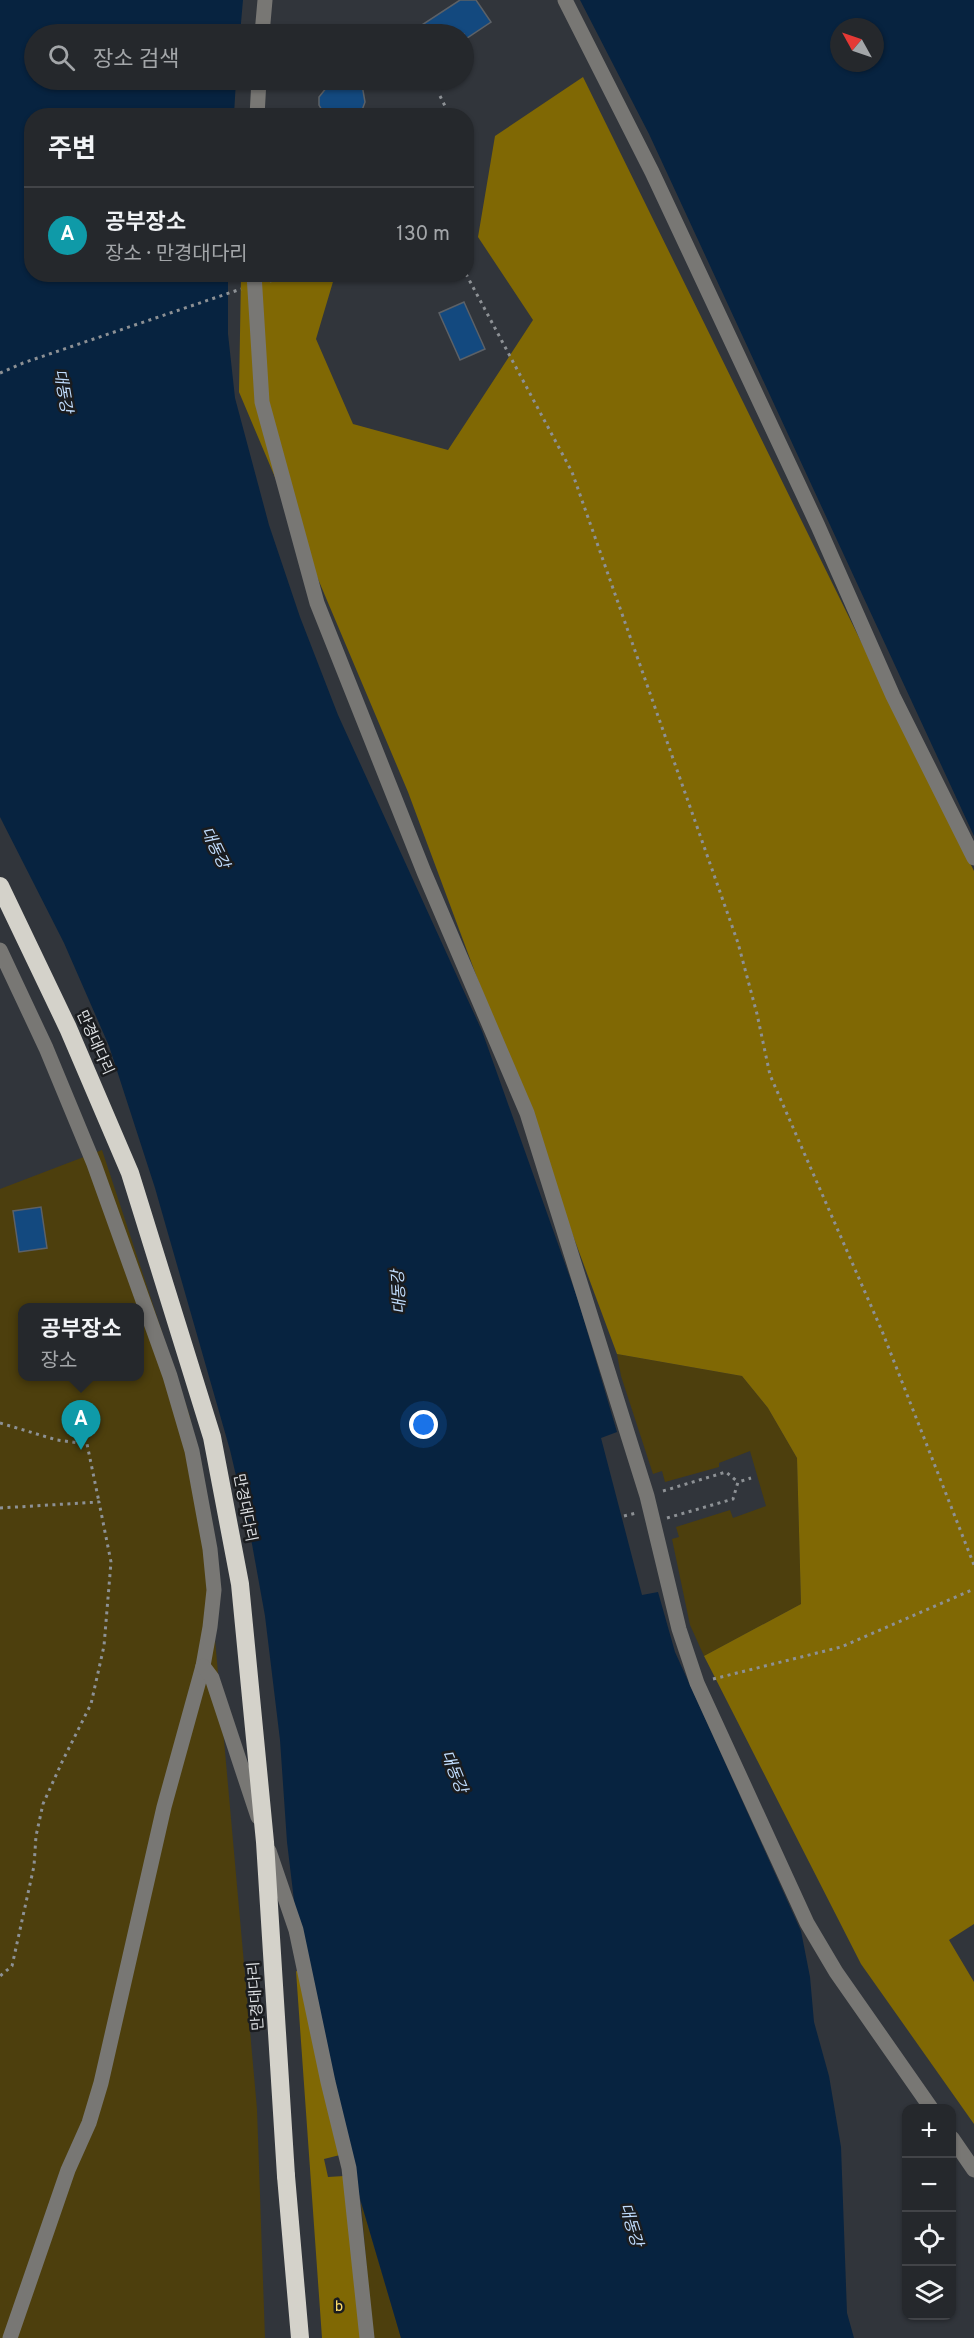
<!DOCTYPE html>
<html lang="ko">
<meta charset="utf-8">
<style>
body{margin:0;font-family:Overpass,"Noto Sans KR",sans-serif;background:#2d3034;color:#f1f3f6}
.controls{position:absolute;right:18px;bottom:18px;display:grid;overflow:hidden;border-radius:12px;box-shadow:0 2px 4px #0004}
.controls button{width:54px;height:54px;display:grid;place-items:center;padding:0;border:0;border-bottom:2px solid #424448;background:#25282c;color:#f1f3f6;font:30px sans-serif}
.compass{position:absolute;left:830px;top:18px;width:54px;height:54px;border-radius:50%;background:#25282c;box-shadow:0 2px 4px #0004;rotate:310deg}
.you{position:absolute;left:424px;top:1425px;width:21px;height:21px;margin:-15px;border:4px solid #fff;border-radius:50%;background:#1a73e8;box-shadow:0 0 0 9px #1a73e833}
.badge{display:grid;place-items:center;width:39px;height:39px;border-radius:50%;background:#bca0f2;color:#fff;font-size:20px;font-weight:700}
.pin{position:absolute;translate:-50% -50px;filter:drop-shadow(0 2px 3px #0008)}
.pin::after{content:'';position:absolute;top:32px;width:21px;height:18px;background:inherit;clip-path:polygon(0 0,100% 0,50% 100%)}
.popup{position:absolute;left:18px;top:1303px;width:126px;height:78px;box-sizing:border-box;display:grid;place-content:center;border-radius:12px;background:#25282c;filter:drop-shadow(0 2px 4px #0005);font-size:20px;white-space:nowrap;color:#a3a6a9}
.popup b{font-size:22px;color:#f1f3f6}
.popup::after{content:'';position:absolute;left:50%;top:100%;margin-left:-12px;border:12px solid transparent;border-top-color:#25282c}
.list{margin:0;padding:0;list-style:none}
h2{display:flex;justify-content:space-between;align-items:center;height:78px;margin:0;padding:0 24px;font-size:26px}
h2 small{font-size:20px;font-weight:400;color:#a3a6a9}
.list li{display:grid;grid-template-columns:39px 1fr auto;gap:18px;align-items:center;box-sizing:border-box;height:96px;padding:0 24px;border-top:2px solid #424448}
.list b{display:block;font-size:22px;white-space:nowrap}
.list p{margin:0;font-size:20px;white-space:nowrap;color:#a3a6a9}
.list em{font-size:20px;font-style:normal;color:#a3a6a9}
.icon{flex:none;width:33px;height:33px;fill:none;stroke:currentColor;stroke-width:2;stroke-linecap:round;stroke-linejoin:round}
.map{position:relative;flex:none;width:974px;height:2338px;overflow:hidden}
.search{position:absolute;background:#25282c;box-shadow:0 2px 4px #0004;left:24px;top:24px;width:450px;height:66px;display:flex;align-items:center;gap:15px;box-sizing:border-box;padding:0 21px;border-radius:33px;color:#a3a6a9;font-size:22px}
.panel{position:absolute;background:#25282c;box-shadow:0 2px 4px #0004;left:24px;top:108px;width:450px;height:174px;border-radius:24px}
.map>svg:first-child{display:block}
.green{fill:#4d3f0d;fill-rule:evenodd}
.forest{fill:#806804}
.water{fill:#072340;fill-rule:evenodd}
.building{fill:#13497f;stroke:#5c6167;stroke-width:1.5}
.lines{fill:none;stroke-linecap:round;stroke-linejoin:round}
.path{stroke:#8d9195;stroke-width:3;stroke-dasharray:3 4.5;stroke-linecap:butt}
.minor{stroke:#787774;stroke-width:15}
.highway{stroke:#d4d2ca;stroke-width:18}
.highway-bridge{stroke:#d4d2ca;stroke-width:18}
.labels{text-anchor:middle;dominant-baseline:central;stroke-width:5;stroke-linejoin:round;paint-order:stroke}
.street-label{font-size:15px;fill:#dcdfe2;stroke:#1a1c1f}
.park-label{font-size:15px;fill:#fcdb6a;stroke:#1a1c1f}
.water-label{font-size:16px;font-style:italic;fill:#bfdbfc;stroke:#1a1c1f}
</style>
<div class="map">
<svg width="974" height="2338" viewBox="0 0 974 2338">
<rect width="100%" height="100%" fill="#31353b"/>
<!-- green -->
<g class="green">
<path d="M 102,1150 L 190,1417 L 212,1606 L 257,2109 L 265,2338 L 0,2338 L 0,1189 ZM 22,1308 L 140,1308 L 140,1376 L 22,1376 Z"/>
<polygon points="617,1354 742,1376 768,1408 797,1458 801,1604 704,1656 690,1625 672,1539 679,1537 676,1527 730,1510 733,1518 766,1506 750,1451 719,1463 719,1467 665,1482 662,1471 653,1474 621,1376"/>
<polygon points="361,2202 401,2338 373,2338"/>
</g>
<!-- forest -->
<g class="forest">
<polygon points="583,77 974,871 974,1924 949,1940 974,1982 974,2124 861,1964 704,1656 801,1604 797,1458 768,1408 742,1376 617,1354 408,792 239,392 241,275 335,275 316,339 353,424 448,450 533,320 478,237 495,136"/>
<polygon points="296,1971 302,1973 340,2155 324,2159 328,2177 344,2176 361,2338 322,2338"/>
</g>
<!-- water -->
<g class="water">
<polygon points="0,0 243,0 240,34 34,34 34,80 236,80 234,115 32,116 32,274 228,275 228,334 235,398 269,525 300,617 338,715 482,1031 578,1300 617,1432 601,1438 642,1595 658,1592 675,1652 801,1931 810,1977 814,2022 829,2076 841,2147 847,2313 854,2338 401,2338 361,2202 340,2119 296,1917 287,1842 280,1740 265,1616 252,1544 230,1450 155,1188 109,1046 64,943 0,817"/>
<path d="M 580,0 L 974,0 L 974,836 L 649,134 ZM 839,27 L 875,27 L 875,63 L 839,63 Z"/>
</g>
<!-- building -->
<g class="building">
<polygon points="460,0 476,0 491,22 464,40 464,34 408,34"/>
<polygon points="321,80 372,80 362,85 365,102 360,116 320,116 323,112 319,105 319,97 327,87"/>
<polygon points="464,302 485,349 460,360 439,313"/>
<polygon points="41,1207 47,1248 19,1252 13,1211"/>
</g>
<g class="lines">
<!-- path -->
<g class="path">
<polyline points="440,96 450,116"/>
<polyline points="466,274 572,472 738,943 757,1014 770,1075 882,1331 974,1565"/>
<polyline points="270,281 288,274"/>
<polyline points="0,373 23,363 241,289"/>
<polyline points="0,1423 57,1440 87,1444 99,1502"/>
<polyline points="663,1491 726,1472 738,1482"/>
<polyline points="0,1508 99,1502 111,1562 104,1646 91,1704 62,1762 43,1804 36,1836 34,1866 12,1966 0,1976"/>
<polyline points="624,1516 636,1513"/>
<polyline points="667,1518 733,1499 738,1482 751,1478"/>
<polyline points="713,1679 841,1647 974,1589"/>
</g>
<!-- minor -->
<g class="minor">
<polyline points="565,0 652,172 818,526 893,696 974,858"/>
<polyline points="262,34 265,0"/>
<polyline points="257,116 259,80"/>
<polyline points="254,274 262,402 317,603 424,872 527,1113 647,1496 679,1629 697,1683 807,1923 836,1972 931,2108"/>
<polyline points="0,950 46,1048 94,1164 170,1376 192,1451 210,1549 214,1590 210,1627 203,1666 164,1807 101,2083 89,2123 68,2170 10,2338"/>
<polyline points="203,1666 212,1678 258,1817"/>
<polyline points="269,1851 296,1930 328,2082 349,2168 367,2338"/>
<polyline points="952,2138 974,2170"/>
</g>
<!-- highway -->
<polyline class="highway" points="286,2176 300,2338"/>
<!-- highway-bridge -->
<polyline class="highway-bridge" points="0,886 68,1028 130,1173 212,1437 240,1584 265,1842 286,2176"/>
</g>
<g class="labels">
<!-- street labels -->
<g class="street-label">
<text transform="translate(94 1043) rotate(66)">만경대다리</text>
<text transform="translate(244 1508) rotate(79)">만경대다리</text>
<text transform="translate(257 1996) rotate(-94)">만경대다리</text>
</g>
<!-- park labels -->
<g class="park-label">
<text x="339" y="2307">b</text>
</g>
<!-- water labels -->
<g class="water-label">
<text transform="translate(62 391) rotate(80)">대동강</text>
<text transform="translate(214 848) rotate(64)">대동강</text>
<text transform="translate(400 1292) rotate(-93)">대동강</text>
<text transform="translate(453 1772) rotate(68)">대동강</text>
<text transform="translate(630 2225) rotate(73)">대동강</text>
</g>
</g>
</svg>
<div class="controls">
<button>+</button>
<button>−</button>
<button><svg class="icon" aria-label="locate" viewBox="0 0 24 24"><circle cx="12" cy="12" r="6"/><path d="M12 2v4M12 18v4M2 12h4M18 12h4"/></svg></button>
<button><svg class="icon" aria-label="layers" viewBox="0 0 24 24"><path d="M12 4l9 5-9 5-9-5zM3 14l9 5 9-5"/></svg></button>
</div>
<svg class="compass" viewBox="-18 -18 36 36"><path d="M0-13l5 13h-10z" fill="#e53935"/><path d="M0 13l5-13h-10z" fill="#a3a6a9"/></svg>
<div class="you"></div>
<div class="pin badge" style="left:81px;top:1450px;background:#0f9aa8">A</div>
<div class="popup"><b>공부장소</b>장소</div>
<div class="search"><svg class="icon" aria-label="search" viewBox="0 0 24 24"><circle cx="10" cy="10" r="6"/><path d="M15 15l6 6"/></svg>장소 검색</div>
<section class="panel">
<h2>주변<small></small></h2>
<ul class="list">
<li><span class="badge" style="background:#0f9aa8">A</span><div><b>공부장소</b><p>장소 · 만경대다리</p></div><em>130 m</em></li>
</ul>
</section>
</div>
